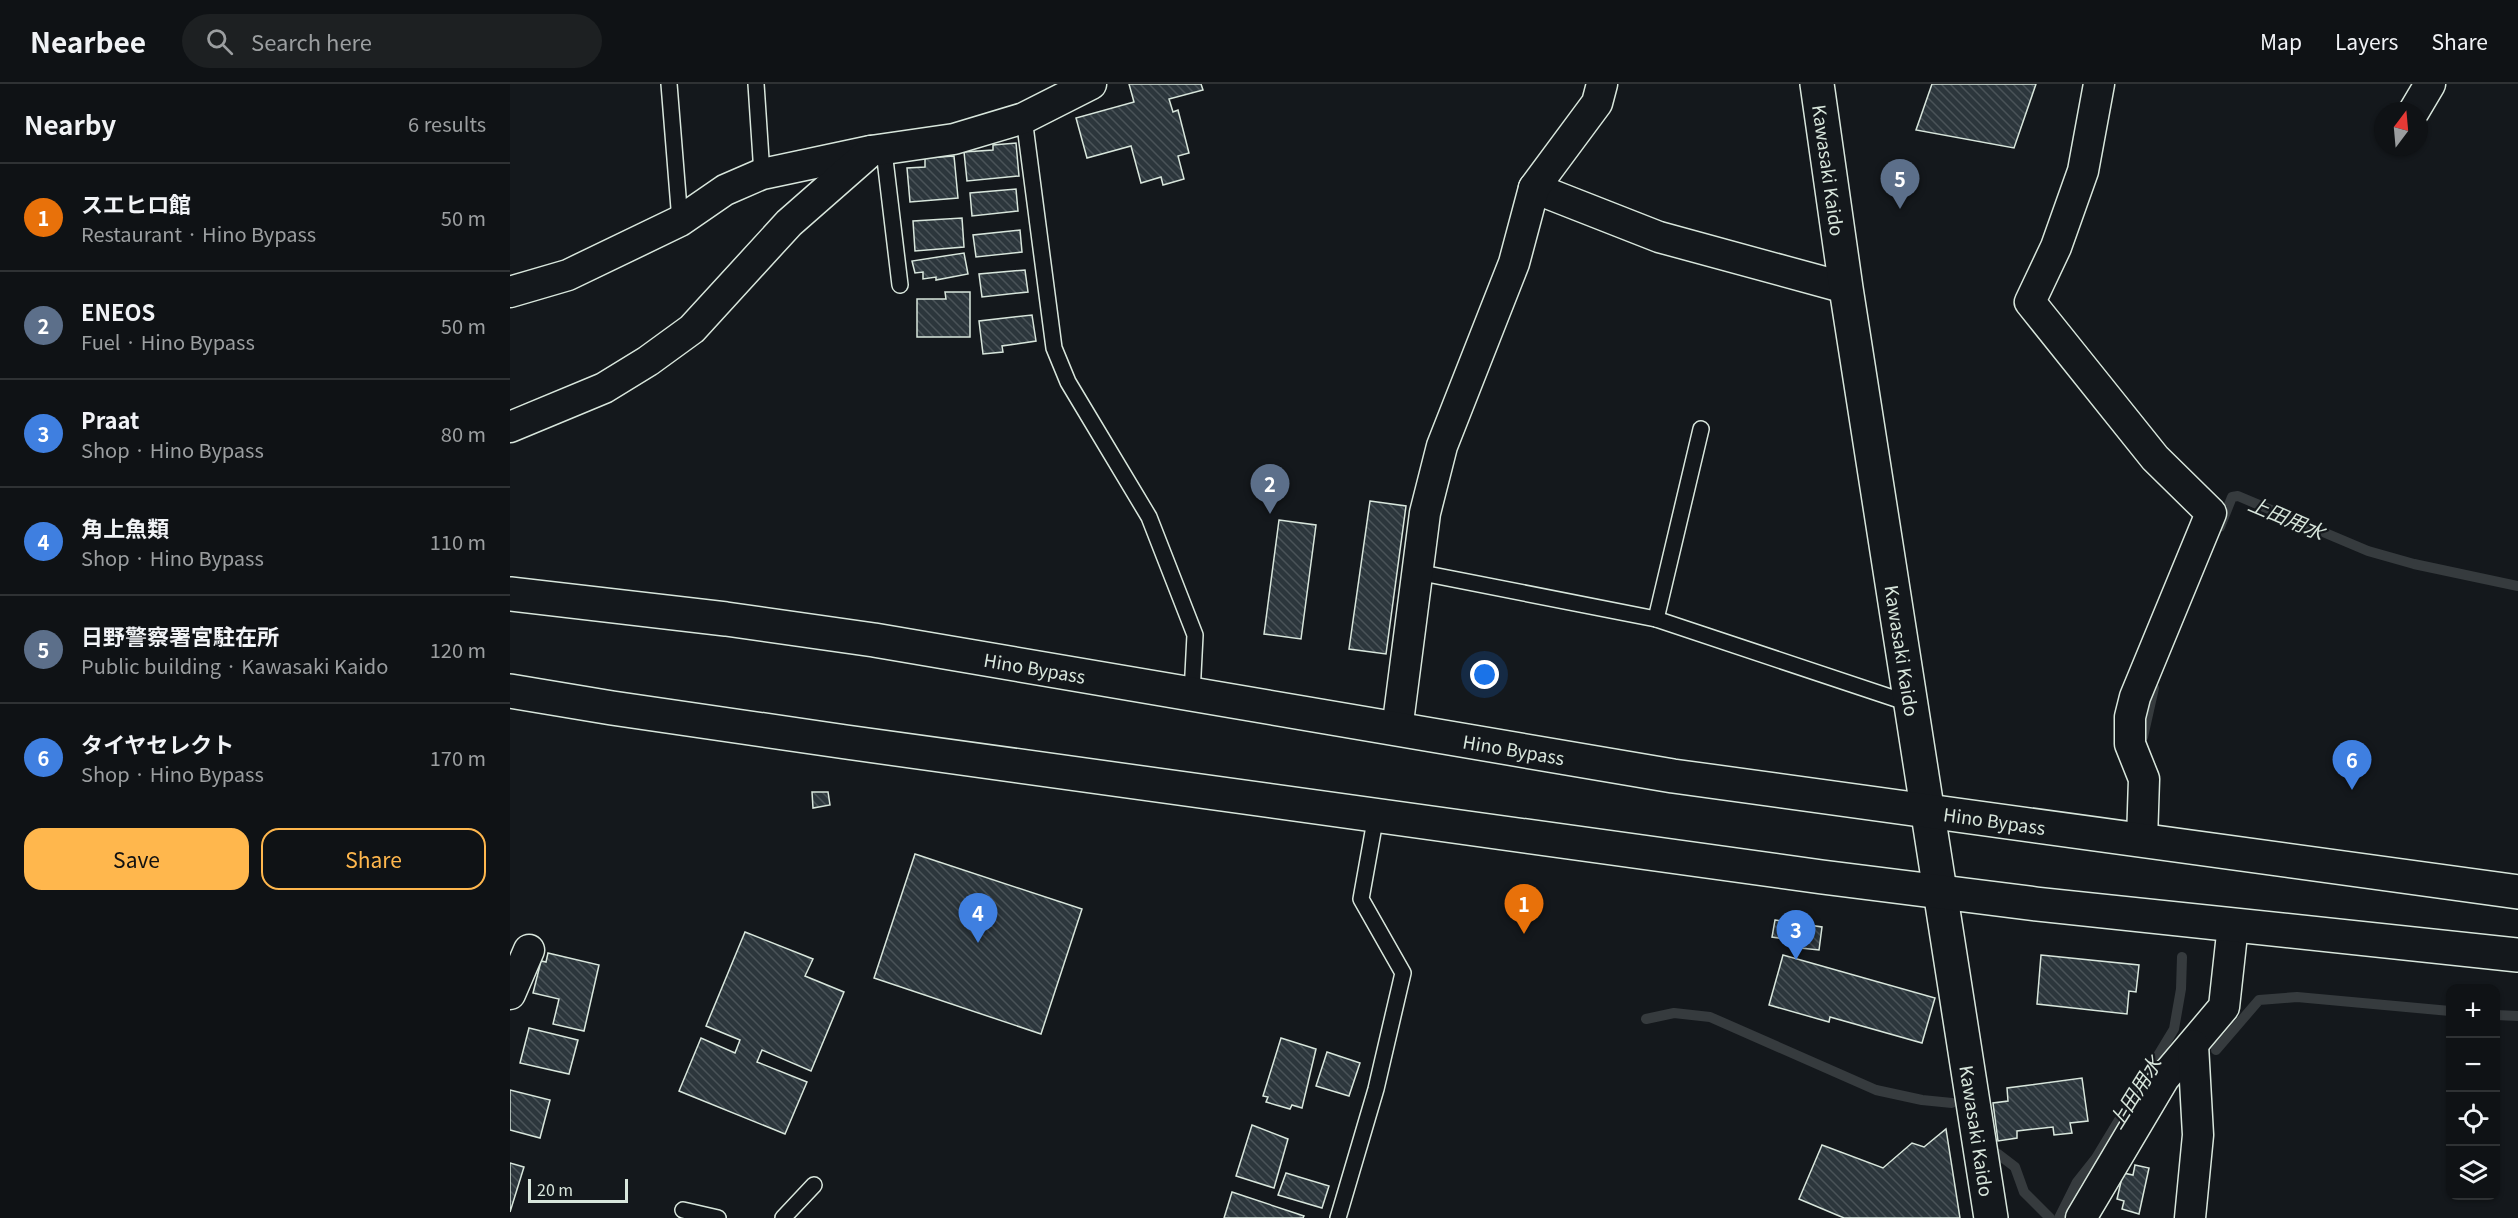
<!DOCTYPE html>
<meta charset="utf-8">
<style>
body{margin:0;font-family:Georgia,"Noto Sans JP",serif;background:#1d2022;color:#f1f3f6}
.controls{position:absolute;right:18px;bottom:18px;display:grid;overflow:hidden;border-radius:12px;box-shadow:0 2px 4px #0004}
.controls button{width:54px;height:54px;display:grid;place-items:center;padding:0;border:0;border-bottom:2px solid #2f3234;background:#0f1215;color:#f1f3f6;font:30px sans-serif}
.compass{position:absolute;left:1864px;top:18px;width:54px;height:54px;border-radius:50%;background:#0f1215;box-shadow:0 2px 4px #0004;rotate:16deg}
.scale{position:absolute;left:18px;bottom:15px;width:100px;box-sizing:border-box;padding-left:6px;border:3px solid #d8e6dc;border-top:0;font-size:16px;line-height:21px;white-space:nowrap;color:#d8e6dc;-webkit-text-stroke:4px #14181c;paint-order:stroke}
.you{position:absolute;left:975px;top:591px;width:21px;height:21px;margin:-15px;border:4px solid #fff;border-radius:50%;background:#1a73e8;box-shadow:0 0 0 9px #1a73e833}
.badge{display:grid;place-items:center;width:39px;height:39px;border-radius:50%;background:#ffb74d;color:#fff;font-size:20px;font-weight:700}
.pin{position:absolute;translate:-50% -50px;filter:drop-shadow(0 2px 3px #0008)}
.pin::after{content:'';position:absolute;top:32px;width:21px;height:18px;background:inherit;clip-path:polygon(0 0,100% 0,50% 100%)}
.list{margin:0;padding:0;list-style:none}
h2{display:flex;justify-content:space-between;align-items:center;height:78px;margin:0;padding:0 24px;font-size:26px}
h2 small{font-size:20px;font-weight:400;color:#9b9ea0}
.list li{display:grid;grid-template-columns:39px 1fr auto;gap:18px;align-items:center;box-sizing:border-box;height:108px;padding:0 24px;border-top:2px solid #2f3234}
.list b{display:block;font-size:22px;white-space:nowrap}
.list p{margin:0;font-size:20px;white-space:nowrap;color:#9b9ea0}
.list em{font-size:20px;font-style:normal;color:#9b9ea0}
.actions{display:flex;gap:12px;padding:18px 24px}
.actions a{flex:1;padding:14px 0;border:2px solid #ffb74d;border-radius:18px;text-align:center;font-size:21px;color:#ffb74d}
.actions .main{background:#ffb74d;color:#111}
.icon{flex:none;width:33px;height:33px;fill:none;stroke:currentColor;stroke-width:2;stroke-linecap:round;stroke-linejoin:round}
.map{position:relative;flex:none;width:2008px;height:1134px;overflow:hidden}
header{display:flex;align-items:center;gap:36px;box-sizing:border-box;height:84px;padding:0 30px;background:#0f1215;border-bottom:2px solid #2f3234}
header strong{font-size:28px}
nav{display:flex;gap:33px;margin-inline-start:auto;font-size:21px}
.search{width:420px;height:54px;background:#1d2022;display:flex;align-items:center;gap:15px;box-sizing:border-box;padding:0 21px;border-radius:33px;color:#9b9ea0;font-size:22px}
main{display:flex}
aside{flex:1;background:#0f1215}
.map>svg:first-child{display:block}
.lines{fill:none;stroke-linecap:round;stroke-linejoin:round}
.stream{stroke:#363b3e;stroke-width:10}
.building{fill:url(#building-back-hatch);stroke:#d8e6dc;stroke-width:1.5}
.lane-casing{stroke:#d8e6dc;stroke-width:18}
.street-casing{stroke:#d8e6dc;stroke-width:33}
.primary-casing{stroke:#d8e6dc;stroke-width:36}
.highway-casing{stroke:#d8e6dc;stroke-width:36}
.lane{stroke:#14181c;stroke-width:15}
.street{stroke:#14181c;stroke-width:30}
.primary{stroke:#14181c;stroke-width:33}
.highway{stroke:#14181c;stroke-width:33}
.labels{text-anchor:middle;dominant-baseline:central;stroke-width:4.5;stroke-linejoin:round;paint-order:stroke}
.street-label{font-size:18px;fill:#d8e6dc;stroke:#14181c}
.water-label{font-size:20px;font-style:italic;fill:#d8e6dc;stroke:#14181c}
</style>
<header>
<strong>Nearbee</strong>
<div class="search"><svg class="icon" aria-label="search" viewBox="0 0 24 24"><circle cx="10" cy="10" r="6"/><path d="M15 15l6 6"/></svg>Search here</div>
<nav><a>Map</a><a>Layers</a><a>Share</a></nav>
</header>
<main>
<aside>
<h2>Nearby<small>6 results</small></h2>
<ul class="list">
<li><span class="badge" style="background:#e8710a">1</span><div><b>スエヒロ館</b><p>Restaurant · Hino Bypass</p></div><em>50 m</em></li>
<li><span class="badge" style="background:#5c6f8a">2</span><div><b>ENEOS</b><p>Fuel · Hino Bypass</p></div><em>50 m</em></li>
<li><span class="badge" style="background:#3f7fe0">3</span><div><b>Praat</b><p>Shop · Hino Bypass</p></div><em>80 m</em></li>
<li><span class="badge" style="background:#3f7fe0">4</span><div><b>角上魚類</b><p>Shop · Hino Bypass</p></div><em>110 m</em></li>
<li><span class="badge" style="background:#5c6f8a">5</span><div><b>日野警察署宮駐在所</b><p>Public building · Kawasaki Kaido</p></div><em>120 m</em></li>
<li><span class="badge" style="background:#3f7fe0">6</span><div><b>タイヤセレクト</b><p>Shop · Hino Bypass</p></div><em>170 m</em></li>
</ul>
<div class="actions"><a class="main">Save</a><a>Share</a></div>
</aside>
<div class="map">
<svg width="2008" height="1134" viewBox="0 0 2008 1134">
<defs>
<pattern id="building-back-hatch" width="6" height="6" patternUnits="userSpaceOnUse" patternTransform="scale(1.5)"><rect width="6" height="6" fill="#2c363c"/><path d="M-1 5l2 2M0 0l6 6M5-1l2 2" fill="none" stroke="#4a5358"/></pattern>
</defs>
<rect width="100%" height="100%" fill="#14181c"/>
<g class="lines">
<!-- stream -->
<g class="stream">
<polyline points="1710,443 1722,413 1728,412 1858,467 1904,480 2008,502"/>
<polyline points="1633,653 1644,604"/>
<polyline points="1986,931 2008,932"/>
<polyline points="1136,935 1164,929 1200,933 1366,1006 1412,1016 1442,1019"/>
<polyline points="1706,966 1749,916 1787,913 1940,927"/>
<polyline points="1488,1070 1505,1083 1514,1108 1540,1134"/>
<polyline points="1549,1134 1567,1098 1586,1074 1664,945 1671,905 1672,873"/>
</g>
</g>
<!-- building -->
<g class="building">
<polygon points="619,0 691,0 693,6 659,15 663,28 668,26 679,69 668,72 674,95 653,101 651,93 631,99 621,62 577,74 566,34 624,18"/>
<polygon points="1422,0 1526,0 1504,64 1406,46"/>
<polygon points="506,59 509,92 457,97 454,68 483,66 483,61"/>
<polygon points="444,72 448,114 400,118 397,84 415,83 415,74"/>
<polygon points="506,105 508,127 462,132 460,109"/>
<polygon points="452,134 454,163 405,167 403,137"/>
<polygon points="510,146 512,168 466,173 463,151"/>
<polygon points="454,169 458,190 426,196 426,193 413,195 413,188 405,189 402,177"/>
<polygon points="515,186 518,208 472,213 469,190"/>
<polygon points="435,208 460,208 460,253 407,253 407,215 436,215"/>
<polygon points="522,231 526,257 492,262 493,268 473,270 469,237"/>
<polygon points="860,417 896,422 876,570 839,565"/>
<polygon points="769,436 806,441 791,555 754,550"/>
<polygon points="302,708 318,708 320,721 303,724"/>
<polygon points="405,770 572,825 531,950 364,894"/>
<polygon points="1265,836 1312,843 1309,866 1281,863 1282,856 1262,853"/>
<polygon points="235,848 303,875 295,892 334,908 301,987 252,966 247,978 297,998 275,1050 169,1007 191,954 225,969 230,956 196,942"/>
<polygon points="38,869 89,881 74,947 43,940 49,915 23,909 31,877 36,878"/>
<polygon points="1273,871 1425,914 1412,959 1320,933 1319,938 1259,921"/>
<polygon points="1531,871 1629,881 1626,908 1619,907 1617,930 1527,920"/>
<polygon points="19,944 68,956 59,990 10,979"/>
<polygon points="771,954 806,965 792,1024 782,1021 780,1025 756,1018 758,1013 753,1012"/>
<polygon points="817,968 850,979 839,1012 806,1002"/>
<polygon points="1572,994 1578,1037 1560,1039 1562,1049 1544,1051 1543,1043 1507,1047 1507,1054 1488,1057 1483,1019 1498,1017 1497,1004"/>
<polygon points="0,1006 40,1016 30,1054 0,1046"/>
<polygon points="742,1041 778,1055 764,1104 726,1092"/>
<polygon points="1436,1045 1450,1134 1334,1134 1289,1115 1312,1061 1373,1084 1402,1059 1414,1063"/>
<polygon points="0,1079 14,1083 0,1128"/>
<polygon points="1625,1081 1639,1084 1629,1130 1612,1125 1614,1117 1607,1115 1613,1089 1623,1091"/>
<polygon points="776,1089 819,1102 812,1124 768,1111"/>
<polygon points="722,1108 794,1132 793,1134 714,1134"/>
</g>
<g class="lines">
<defs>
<g id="lane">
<polyline points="159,0 170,137"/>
<polyline points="246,0 252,90"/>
<polyline points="514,34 544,264 558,298 639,433 685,551 682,610"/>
<polyline points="374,67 390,201"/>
<polyline points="907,488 1146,535 1401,620"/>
<polyline points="1146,535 1191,345"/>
<polyline points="173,1126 208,1134"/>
<polyline points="273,1134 304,1101"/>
<polyline points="828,1134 866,1005 893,889 851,815 866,731"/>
</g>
<g id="street">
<polyline points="1589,0 1573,87 1546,163 1520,218 1645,374 1701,429 1625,613 1620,633 1620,660 1634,695 1632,756"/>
<polyline points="1904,27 1920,0"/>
<polyline points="1024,104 1149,153 1336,204"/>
<polyline points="0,208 58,191 170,137 215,106 252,90 361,67"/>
<polyline points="0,343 94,304 138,277 182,245 279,139 361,67 444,55 514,34 581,0"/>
<polyline points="887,646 915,429 932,362 1004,179 1024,104 1087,19 1092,0"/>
<polyline points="0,910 19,866"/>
<polyline points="1571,1134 1654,994 1714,923 1723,841"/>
<polyline points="1680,1134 1688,1051 1683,961"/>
</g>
<g id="primary">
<path id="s1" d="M 1307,0 L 1336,204 L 1481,1134"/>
</g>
<g id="highway">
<path id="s2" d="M 0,510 L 216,535 L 364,556 L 1163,692 L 2008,808"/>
<polyline points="0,607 102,624 336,658 1312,793 1526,820 2008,871"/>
</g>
</defs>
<!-- lane casing -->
<use href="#lane" class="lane-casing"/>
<!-- street casing -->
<use href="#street" class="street-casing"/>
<!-- primary casing -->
<use href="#primary" class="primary-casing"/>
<!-- highway casing -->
<use href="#highway" class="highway-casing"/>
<!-- lane -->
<use href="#lane" class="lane"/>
<!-- street -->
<use href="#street" class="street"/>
<!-- primary -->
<use href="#primary" class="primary"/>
<!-- highway -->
<use href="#highway" class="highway"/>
</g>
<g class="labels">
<!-- street labels -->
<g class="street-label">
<text stroke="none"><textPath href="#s1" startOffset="87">Kawasaki Kaido</textPath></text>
<text stroke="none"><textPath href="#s1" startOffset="573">Kawasaki Kaido</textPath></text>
<text stroke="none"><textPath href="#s2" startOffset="530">Hino Bypass</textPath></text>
<text stroke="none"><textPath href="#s2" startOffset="1016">Hino Bypass</textPath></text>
<text stroke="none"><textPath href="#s2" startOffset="1502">Hino Bypass</textPath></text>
<text stroke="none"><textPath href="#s1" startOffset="1059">Kawasaki Kaido</textPath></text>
</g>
<!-- water labels -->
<g class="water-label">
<text transform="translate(1777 433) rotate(23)">上田用水</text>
<text transform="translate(1624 1008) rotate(-58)">上田用水</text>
</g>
</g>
</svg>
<div class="controls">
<button>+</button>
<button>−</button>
<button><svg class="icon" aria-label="locate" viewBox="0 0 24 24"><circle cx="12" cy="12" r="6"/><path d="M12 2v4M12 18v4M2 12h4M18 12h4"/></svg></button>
<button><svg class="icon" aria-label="layers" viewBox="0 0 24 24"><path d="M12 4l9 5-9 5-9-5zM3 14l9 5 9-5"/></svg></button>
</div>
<svg class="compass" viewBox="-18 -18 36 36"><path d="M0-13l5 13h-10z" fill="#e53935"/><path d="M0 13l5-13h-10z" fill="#9b9ea0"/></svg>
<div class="scale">20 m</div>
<div class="you"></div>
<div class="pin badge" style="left:1014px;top:850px;background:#e8710a">1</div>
<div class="pin badge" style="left:760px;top:430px;background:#5c6f8a">2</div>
<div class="pin badge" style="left:1286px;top:876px;background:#3f7fe0">3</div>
<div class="pin badge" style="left:468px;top:859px;background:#3f7fe0">4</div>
<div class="pin badge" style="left:1390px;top:125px;background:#5c6f8a">5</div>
<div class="pin badge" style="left:1842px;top:706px;background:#3f7fe0">6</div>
</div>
</main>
